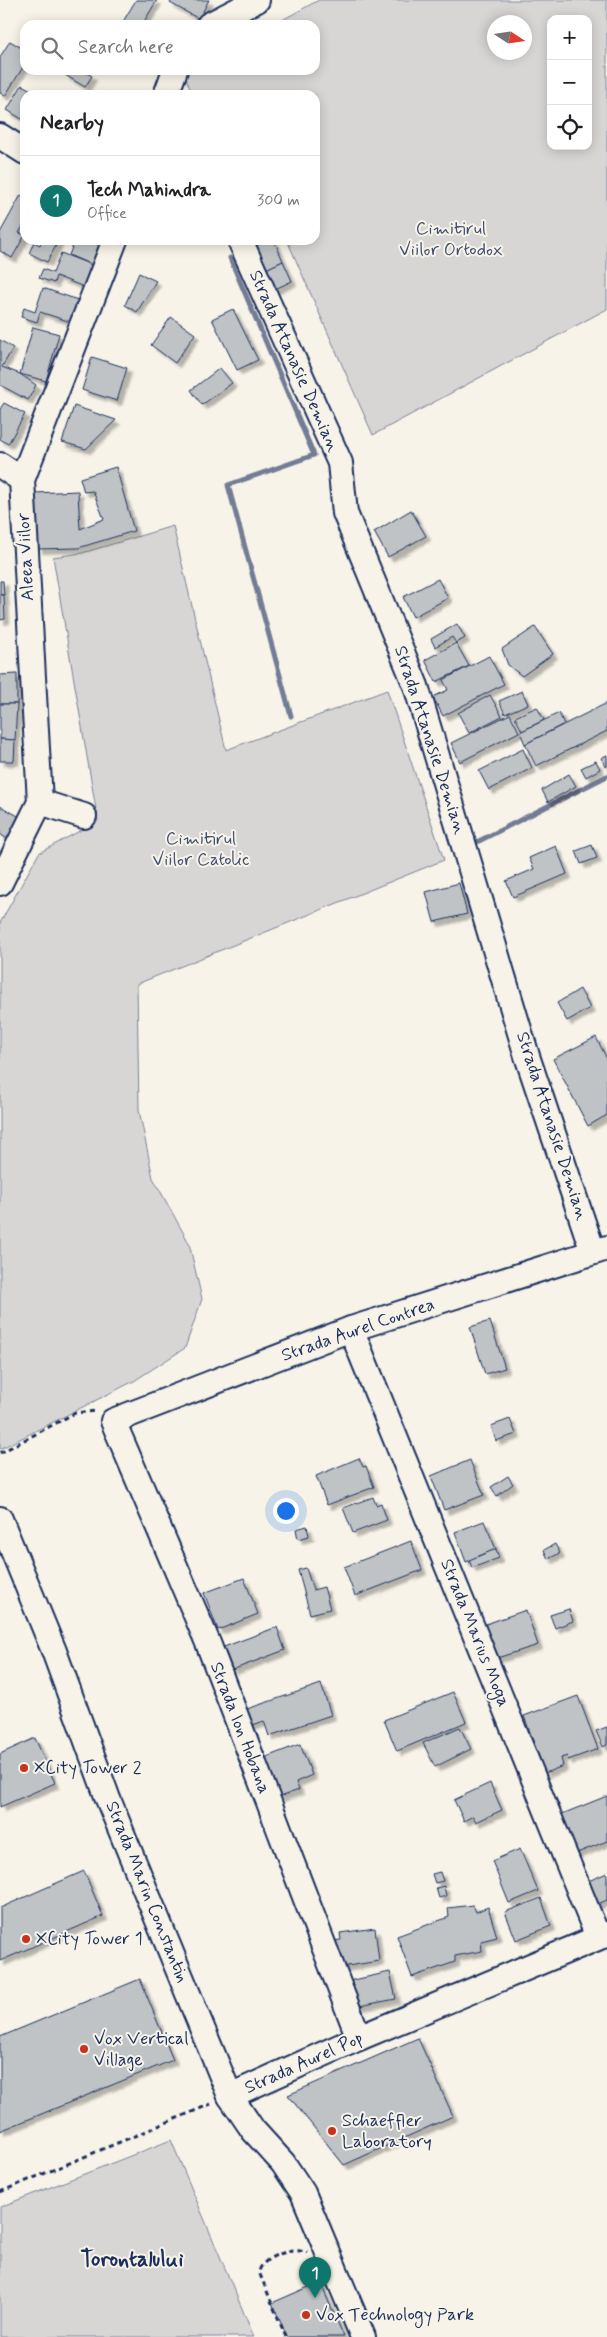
<!DOCTYPE html>
<meta charset="utf-8">
<style>
body{margin:0;font-family:Mynerve,sans-serif;background:#f2f2f2;color:#202124}
.controls{position:absolute;right:15px;top:15px;display:grid;overflow:hidden;border-radius:10px;box-shadow:0 2px 12px #0003}
.controls button{width:45px;height:45px;display:grid;place-items:center;padding:0;border:0;border-bottom:1px solid #e0e0e0;background:#fff;color:#202124;font:25px sans-serif}
.compass{position:absolute;left:487px;top:15px;width:45px;height:45px;border-radius:50%;background:#fff;box-shadow:0 2px 12px #0003;rotate:102deg}
.you{position:absolute;left:285px;top:1510px;width:18px;height:18px;margin:-12px;border:4px solid #fff;border-radius:50%;background:#1a73e8;box-shadow:0 0 0 8px #1a73e833}
.badge{display:grid;place-items:center;width:32px;height:32px;border-radius:50%;background:#0f766e;color:#fff;font-size:16px;font-weight:700}
.pin{position:absolute;translate:-50% -41px;filter:drop-shadow(0 1px 2px #0008)}
.pin::after{content:'';position:absolute;top:26px;width:18px;height:15px;background:inherit;clip-path:polygon(0 0,100% 0,50% 100%)}
.list{margin:0;padding:0;list-style:none}
h2{display:flex;justify-content:space-between;align-items:center;height:65px;margin:0;padding:0 20px;font-size:21px}
h2 small{font-size:16px;font-weight:400;color:#757577}
.list li{display:grid;grid-template-columns:32px 1fr auto;gap:15px;align-items:center;box-sizing:border-box;height:90px;padding:0 20px;border-top:1px solid #e0e0e0}
.list b{display:block;font-size:19px;white-space:nowrap}
.list p{margin:0;font-size:16px;white-space:nowrap;color:#757577}
.list em{font-size:16px;font-style:normal;color:#757577}
.icon{flex:none;width:28px;height:28px;fill:none;stroke:currentColor;stroke-width:2;stroke-linecap:round;stroke-linejoin:round}
.map{position:relative;flex:none;width:607px;height:2337px;overflow:hidden}
.search{position:absolute;background:#fff;box-shadow:0 2px 12px #0003;left:20px;top:20px;width:300px;height:55px;display:flex;align-items:center;gap:12px;box-sizing:border-box;padding:0 18px;border-radius:15px;color:#757577;font-size:19px}
.panel{position:absolute;background:#fff;box-shadow:0 2px 12px #0003;left:20px;top:90px;width:300px;height:155px;border-radius:15px}
.map>svg:first-child{display:block}
.green{fill:#d7d6d4;stroke:#798299;fill-rule:evenodd}
.lines{fill:none;stroke-linecap:round;stroke-linejoin:round}
.stream{stroke:#727c95;stroke-width:5}
.building{fill:#c0c3c5;stroke:#1b2f5e;filter:url(#shadow)}
.minor-casing{stroke:#1b2f5e;stroke-width:28}
.path{stroke:#1b2f5e;stroke-width:3;stroke-dasharray:5 4;stroke-linecap:butt}
.minor{stroke:#f7f3e8;stroke-width:24}
.poi-dot{fill:#c8321e;stroke:#f7f3e8;stroke-width:2}
.labels{text-anchor:middle;dominant-baseline:central;stroke-width:4;stroke-linejoin:round;paint-order:stroke}
.park-label{font-size:18px;fill:#415076;stroke:#f7f3e8}
.street-label{font-size:18px;fill:#1b2f5e;stroke:#f7f3e8}
.poi-label{font-size:18px;fill:#1b2f5e;stroke:#f7f3e8;text-anchor:start}
.district-label{font-size:22px;font-weight:bold;fill:#1b2f5e;stroke:#f7f3e8}
</style>
<div class="map">
<svg width="607" height="2337" viewBox="0 0 607 2337">
<defs>
<filter id="shadow"><feDropShadow dx="4.5" dy="4.5" stdDeviation="1" flood-color="#0004"/></filter>
</defs>
<rect width="100%" height="100%" fill="#f7f3e8"/>
<filter id="ink" filterUnits="userSpaceOnUse"><feTurbulence type="fractalNoise" baseFrequency=".02" numOctaves="2"/><feDisplacementMap in="SourceGraphic" scale="10" xChannelSelector="R" yChannelSelector="G"/><feConvolveMatrix kernelMatrix="1 2 1 2 8 2 1 2 1" color-interpolation-filters="sRGB"/></filter>
<g filter="url(#ink)">
<!-- green -->
<g class="green">
<path d="M 319,0 L 607,0 L 607,309 L 373,435 L 287,240 L 315,240 L 315,95 L 192,95 L 184,72 L 188,70 L 315,70 L 315,25 L 273,25 ZM 551,19 L 588,19 L 588,146 L 551,146 ZM 494,22 L 524,22 L 524,52 L 494,52 Z"/>
<polygon points="173,526 226,750 387,690 444,860 137,984 139,1110 153,1178 189,1243 202,1299 185,1348 134,1381 0,1449 0,923 39,853 98,821 53,557 82,553"/>
<polygon points="171,2140 254,2337 0,2337 0,2207"/>
</g>
<g class="lines">
<!-- stream -->
<g class="stream">
<polyline points="230,258 314,455 228,485 291,716"/>
<polyline points="475,843 607,776"/>
</g>
</g>
<!-- building -->
<g class="building">
<polygon points="136,0 157,0 142,25 121,25"/>
<polygon points="172,0 209,0 199,19 170,3"/>
<polygon points="10,41 25,50 25,64 5,96 0,93 0,57"/>
<polygon points="68,70 82,70 92,76 85,87 65,75"/>
<polygon points="22,85 40,95 25,95 25,121 7,110"/>
<polygon points="21,195 25,198 25,223 19,233 25,235 12,258 0,251 0,233"/>
<polygon points="42,240 59,240 47,262 29,253 34,242 40,245"/>
<polygon points="75,240 102,240 92,265 69,255"/>
<polygon points="268,240 274,240 283,261 262,271 251,248"/>
<polygon points="61,253 92,265 84,287 56,276 54,283 39,278 43,269 53,273"/>
<polygon points="283,261 292,281 271,291 262,271"/>
<polygon points="139,273 156,281 137,312 125,305"/>
<polygon points="43,288 78,300 71,322 40,312 37,322 21,317 24,308 35,312"/>
<polygon points="233,309 258,360 237,370 212,319"/>
<polygon points="171,317 195,334 175,363 151,345"/>
<polygon points="33,327 59,334 46,381 20,374"/>
<polygon points="0,340 13,348 2,367 20,374 36,385 28,400 0,385"/>
<polygon points="92,357 127,368 117,401 82,390"/>
<polygon points="220,368 232,383 202,405 191,390"/>
<polygon points="4,403 25,414 8,444 0,439 0,409"/>
<polygon points="74,406 116,420 86,449 62,442"/>
<polygon points="116,467 134,531 78,548 38,549 35,493 78,491 80,529 104,519 93,491 84,492 80,478"/>
<polygon points="411,510 426,536 388,557 374,532"/>
<polygon points="438,579 448,598 413,617 403,597"/>
<polygon points="0,581 3,581 4,595 0,595"/>
<polygon points="0,595 4,595 5,619 0,620"/>
<polygon points="457,624 465,638 456,643 452,637 435,647 431,639"/>
<polygon points="535,627 553,654 522,676 508,665 502,649"/>
<polygon points="456,643 469,666 436,682 425,660"/>
<polygon points="489,656 504,684 443,716 433,697 448,690 443,680"/>
<polygon points="17,674 17,704 0,704 0,675"/>
<polygon points="522,691 528,704 505,714 499,701"/>
<polygon points="490,695 502,716 469,733 458,713"/>
<polygon points="607,703 607,731 536,766 525,744"/>
<polygon points="0,704 17,704 15,740 0,739"/>
<polygon points="537,707 544,720 522,731 515,717"/>
<polygon points="559,713 564,724 525,744 520,732"/>
<polygon points="510,714 519,732 460,762 451,743"/>
<polygon points="0,739 15,740 14,761 0,761"/>
<polygon points="523,749 532,768 489,790 479,771"/>
<polygon points="607,755 607,766 606,767 601,758"/>
<polygon points="596,761 600,769 586,777 581,768"/>
<polygon points="569,774 576,786 548,802 542,790"/>
<polygon points="0,806 20,817 7,839 0,834"/>
<polygon points="592,845 597,858 581,864 576,851"/>
<polygon points="556,846 567,874 513,897 506,881 534,869 529,858"/>
<polygon points="459,883 467,914 434,922 426,892"/>
<polygon points="580,989 590,1008 567,1021 557,1003"/>
<polygon points="596,1037 607,1059 607,1115 588,1126 553,1059"/>
<polygon points="490,1321 505,1368 485,1374 470,1327"/>
<polygon points="510,1419 516,1434 496,1441 491,1426"/>
<polygon points="359,1458 363,1467 366,1466 374,1487 327,1505 316,1476"/>
<polygon points="470,1460 484,1495 444,1510 431,1476"/>
<polygon points="508,1476 513,1484 497,1496 491,1487"/>
<polygon points="373,1497 376,1505 381,1503 387,1520 353,1533 343,1508"/>
<polygon points="484,1521 496,1549 466,1562 455,1532"/>
<polygon points="307,1526 309,1536 298,1539 296,1529"/>
<polygon points="411,1541 422,1570 355,1596 344,1567"/>
<polygon points="555,1544 560,1553 548,1559 544,1550"/>
<polygon points="496,1549 499,1558 472,1568 469,1560"/>
<polygon points="306,1568 313,1590 324,1587 330,1609 310,1614 298,1570"/>
<polygon points="244,1578 258,1614 218,1630 204,1593"/>
<polygon points="569,1609 573,1621 555,1628 550,1615"/>
<polygon points="526,1610 538,1645 497,1658 483,1625"/>
<polygon points="277,1627 285,1650 232,1670 224,1647"/>
<polygon points="321,1684 331,1715 269,1736 264,1721 247,1727 241,1711"/>
<polygon points="453,1692 466,1722 397,1751 384,1720"/>
<polygon points="578,1696 598,1749 568,1760 567,1756 561,1758 563,1766 545,1773 524,1716"/>
<polygon points="460,1727 471,1749 435,1767 423,1743"/>
<polygon points="607,1727 607,1745 603,1747 596,1731"/>
<polygon points="35,1738 55,1783 0,1807 0,1754"/>
<polygon points="300,1744 312,1775 296,1782 299,1790 279,1797 264,1758"/>
<polygon points="490,1783 502,1810 476,1822 473,1816 464,1821 454,1800"/>
<polygon points="607,1796 607,1841 567,1857 552,1818"/>
<polygon points="520,1849 538,1891 509,1903 492,1861"/>
<polygon points="84,1871 103,1916 0,1961 0,1908"/>
<polygon points="440,1872 443,1881 435,1883 432,1874"/>
<polygon points="607,1873 607,1900 595,1905 586,1882"/>
<polygon points="444,1886 446,1896 439,1898 436,1888"/>
<polygon points="541,1898 551,1926 516,1940 505,1912"/>
<polygon points="473,1905 476,1912 488,1907 497,1937 481,1941 482,1951 455,1956 455,1962 412,1977 397,1936 449,1917 448,1908"/>
<polygon points="375,1928 379,1961 335,1968 331,1941 341,1940 340,1933"/>
<polygon points="390,1972 396,1999 354,2007 349,1981"/>
<polygon points="140,1979 173,2060 0,2131 0,2037"/>
<polygon points="418,2038 453,2116 344,2165 288,2095"/>
<polygon points="320,2282 344,2337 287,2337 272,2303"/>
</g>
<g class="lines">
<defs>
<g id="minor">
<polyline points="209,25 257,0"/>
<polyline points="166,95 175,70"/>
<polyline points="0,136 25,152"/>
<polyline points="240,240 340,463 345,513 416,686 527,1056 593,1252"/>
<polyline points="0,465 22,480"/>
<polyline points="40,802 84,816"/>
<polyline points="0,883 40,802 22,480 115,240"/>
<polyline points="351,1329 598,1937"/>
<polyline points="0,1519 54,1651 108,1799 230,2096 253,2130 283,2163 303,2193 363,2337"/>
<polyline points="359,2038 208,1643 113,1421 351,1329 607,1248"/>
<polyline points="230,2096 359,2038 607,1934"/>
</g>
</defs>
<!-- minor casing -->
<use href="#minor" class="minor-casing"/>
<!-- path -->
<g class="path">
<polyline points="0,1453 75,1413 97,1411"/>
<polyline points="0,2192 211,2104"/>
<path d="M 286,2337 L 259,2272 C 261,2257 294,2246 307,2253"/>
</g>
<!-- minor -->
<use href="#minor" class="minor"/>
</g>
</g>
<!-- markers -->
<g class="poi-dot">
<circle cx="24" cy="1768" r="5"/>
<circle cx="26" cy="1939" r="5"/>
<circle cx="84" cy="2049" r="5"/>
<circle cx="332" cy="2131" r="5"/>
<circle cx="306" cy="2315" r="5"/>
</g>
<g class="labels">
<!-- park labels -->
<g class="park-label">
<text x="451" y="229">Cimitirul<tspan x="451" dy="21">Viilor Ortodox</tspan></text>
<text x="201" y="839">Cimitirul<tspan x="201" dy="21">Viilor Catolic</tspan></text>
</g>
<!-- street labels -->
<g class="street-label">
<text transform="translate(294 361) rotate(66)">Strada Atanasie Demian</text>
<text transform="translate(26 557) rotate(-93)">Aleea Viilor</text>
<text transform="translate(430 740) rotate(72)">Strada Atanasie Demian</text>
<text transform="translate(552 1126) rotate(72)">Strada Atanasie Demian</text>
<text transform="translate(358 1330) rotate(-19)">Strada Aurel Contrea</text>
<text transform="translate(475 1633) rotate(68)">Strada Marius Moga</text>
<text transform="translate(240 1728) rotate(69)">Strada Ion Hobana</text>
<text transform="translate(147 1892) rotate(68)">Strada Marin Constantin</text>
<text transform="translate(304 2063) rotate(-24)">Strada Aurel Pop</text>
</g>
<!-- poi labels -->
<g class="poi-label">
<text x="34" y="1768">XCity Tower 2</text>
<text x="36" y="1939">XCity Tower 1</text>
<text x="94" y="2039">Vox Vertical<tspan x="94" dy="21">Village</tspan></text>
<text x="342" y="2121">Schaeffler<tspan x="342" dy="21">Laboratory</tspan></text>
<text x="316" y="2315">Vox Technology Park</text>
</g>
<!-- district labels -->
<g class="district-label">
<text x="132" y="2260">Torontalului</text>
</g>
</g>
</svg>
<div class="controls">
<button>+</button>
<button>−</button>
<button><svg class="icon" aria-label="locate" viewBox="0 0 24 24"><circle cx="12" cy="12" r="6"/><path d="M12 2v4M12 18v4M2 12h4M18 12h4"/></svg></button>
</div>
<svg class="compass" viewBox="-18 -18 36 36"><path d="M0-13l5 13h-10z" fill="#e53935"/><path d="M0 13l5-13h-10z" fill="#757577"/></svg>
<div class="you"></div>
<div class="pin badge" style="left:315px;top:2298px">1</div>
<div class="search"><svg class="icon" aria-label="search" viewBox="0 0 24 24"><circle cx="10" cy="10" r="6"/><path d="M15 15l6 6"/></svg>Search here</div>
<section class="panel">
<h2>Nearby<small></small></h2>
<ul class="list">
<li><span class="badge">1</span><div><b>Tech Mahindra</b><p>Office</p></div><em>300 m</em></li>
</ul>
</section>
</div>
